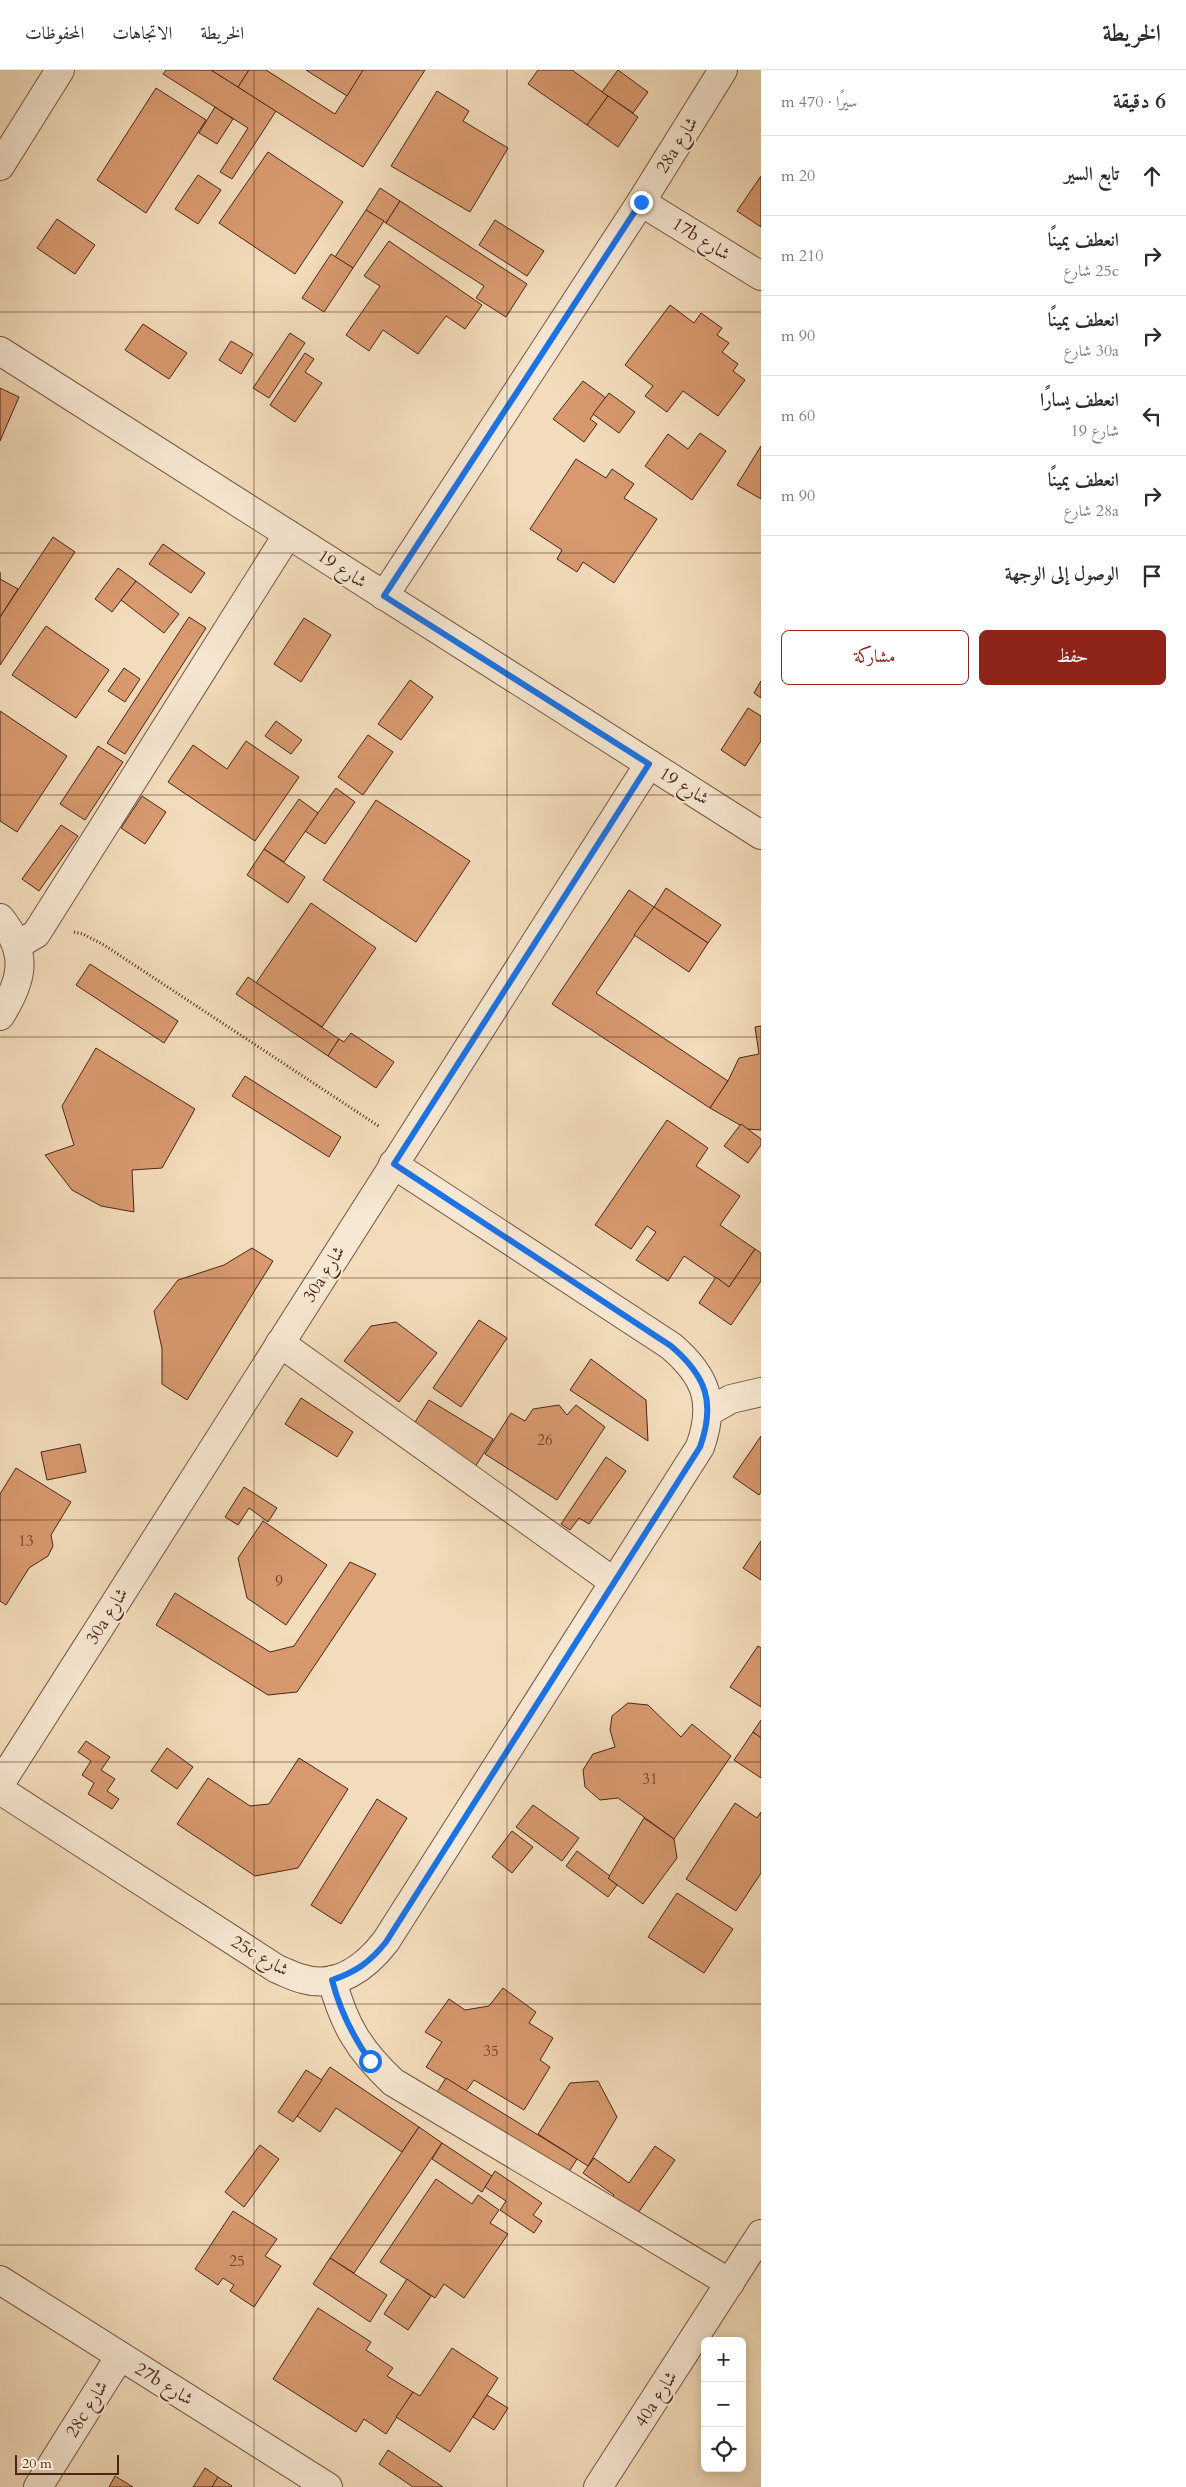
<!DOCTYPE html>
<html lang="ar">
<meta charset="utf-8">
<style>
body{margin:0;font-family:Cardo,Amiri,serif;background:#f2f2f3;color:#2b2b33;direction:rtl}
.controls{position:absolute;right:15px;bottom:15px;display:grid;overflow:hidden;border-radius:8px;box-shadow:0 2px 12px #0003}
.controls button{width:45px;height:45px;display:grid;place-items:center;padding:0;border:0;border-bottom:1px solid #e1e1e2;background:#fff;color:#2b2b33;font:25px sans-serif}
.scale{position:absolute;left:15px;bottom:12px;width:104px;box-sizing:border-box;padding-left:5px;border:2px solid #492617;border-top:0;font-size:14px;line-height:18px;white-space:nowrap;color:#492617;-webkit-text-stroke:4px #f7e8d3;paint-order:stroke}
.stop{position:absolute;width:15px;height:15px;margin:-11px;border:4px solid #1a73e8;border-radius:50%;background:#fff}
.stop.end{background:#1a73e8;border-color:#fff;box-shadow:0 1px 5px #0008}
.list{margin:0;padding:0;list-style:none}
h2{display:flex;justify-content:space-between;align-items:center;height:65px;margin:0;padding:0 20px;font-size:21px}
h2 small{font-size:16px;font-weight:400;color:#7c7c81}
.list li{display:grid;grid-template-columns:32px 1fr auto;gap:15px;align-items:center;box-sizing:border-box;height:80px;padding:0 20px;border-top:1px solid #e1e1e2}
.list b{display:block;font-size:19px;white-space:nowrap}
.list p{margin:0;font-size:16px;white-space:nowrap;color:#7c7c81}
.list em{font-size:16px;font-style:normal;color:#7c7c81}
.actions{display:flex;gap:10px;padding:15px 20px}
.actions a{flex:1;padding:11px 0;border:1px solid #8f2418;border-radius:8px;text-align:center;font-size:18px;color:#8f2418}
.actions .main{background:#8f2418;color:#fff}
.icon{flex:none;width:28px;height:28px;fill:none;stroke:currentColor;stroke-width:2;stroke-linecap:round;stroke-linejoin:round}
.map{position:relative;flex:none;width:761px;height:2417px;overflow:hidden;direction:ltr}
header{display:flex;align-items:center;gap:30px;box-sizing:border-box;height:70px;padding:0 25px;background:#fff;border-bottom:1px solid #e1e1e2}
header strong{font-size:24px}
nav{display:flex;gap:28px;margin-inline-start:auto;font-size:18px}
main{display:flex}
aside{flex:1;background:#fff}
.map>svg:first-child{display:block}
.building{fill:#d8996f;stroke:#492617}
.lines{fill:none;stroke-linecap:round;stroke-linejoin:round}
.minor-casing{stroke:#745440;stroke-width:30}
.path{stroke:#492617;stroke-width:3;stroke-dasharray:1 2.5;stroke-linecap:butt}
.minor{stroke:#f7e8d3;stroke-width:28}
.route{stroke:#1a73e8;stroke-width:6}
.grid{fill:none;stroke:#492617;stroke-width:1;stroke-opacity:0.55}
.labels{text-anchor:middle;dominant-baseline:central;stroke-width:4.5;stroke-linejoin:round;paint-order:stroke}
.number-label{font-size:15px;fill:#6d432d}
.street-label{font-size:18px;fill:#492617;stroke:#f7e8d3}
</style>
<header>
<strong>الخريطة</strong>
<nav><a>الخريطة</a><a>الاتجاهات</a><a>المحفوظات</a></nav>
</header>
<main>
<aside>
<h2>6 دقيقة<small>سيرًا · 470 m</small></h2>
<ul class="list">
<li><svg class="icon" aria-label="ahead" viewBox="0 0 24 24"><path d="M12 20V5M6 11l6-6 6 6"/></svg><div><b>تابع السير</b></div><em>20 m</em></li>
<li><svg class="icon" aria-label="right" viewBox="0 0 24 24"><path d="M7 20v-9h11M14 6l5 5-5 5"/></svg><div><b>انعطف يمينًا</b><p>25c شارع</p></div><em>210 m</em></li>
<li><svg class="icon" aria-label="right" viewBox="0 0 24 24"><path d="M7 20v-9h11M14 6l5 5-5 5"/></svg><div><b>انعطف يمينًا</b><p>30a شارع</p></div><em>90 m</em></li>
<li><svg class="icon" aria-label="left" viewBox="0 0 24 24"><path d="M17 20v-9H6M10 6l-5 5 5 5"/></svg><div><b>انعطف يسارًا</b><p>شارع 19</p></div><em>60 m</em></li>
<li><svg class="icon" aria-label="right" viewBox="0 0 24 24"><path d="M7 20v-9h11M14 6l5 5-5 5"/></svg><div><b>انعطف يمينًا</b><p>28a شارع</p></div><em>90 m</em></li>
<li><svg class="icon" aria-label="arrive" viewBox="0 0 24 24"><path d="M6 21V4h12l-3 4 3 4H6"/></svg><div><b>الوصول إلى الوجهة</b></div></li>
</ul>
<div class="actions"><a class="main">حفظ</a><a>مشاركة</a></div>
</aside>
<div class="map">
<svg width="761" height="2417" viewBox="0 0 761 2417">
<rect width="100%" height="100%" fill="#f3dcbb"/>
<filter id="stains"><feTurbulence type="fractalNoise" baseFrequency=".004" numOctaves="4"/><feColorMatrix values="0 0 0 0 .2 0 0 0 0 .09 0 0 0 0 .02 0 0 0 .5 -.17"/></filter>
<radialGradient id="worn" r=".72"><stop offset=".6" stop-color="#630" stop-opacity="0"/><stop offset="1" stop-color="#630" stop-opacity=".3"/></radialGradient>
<!-- building -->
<g class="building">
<polygon points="166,0 211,0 276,41 232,109 220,102 248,58 163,4"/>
<polygon points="211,0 249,0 238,17"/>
<polygon points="249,0 266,0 335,44 363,0 425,0 363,97 238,17"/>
<polygon points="306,0 363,0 347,26"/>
<polygon points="538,0 572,0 608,26 587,55 528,14"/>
<polygon points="618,0 648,22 633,43 602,22"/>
<polygon points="156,18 206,50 146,143 97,110"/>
<polygon points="437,21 469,41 463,51 508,78 470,142 391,96"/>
<polygon points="608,26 638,47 618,77 587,55"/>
<polygon points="215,37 233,49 217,74 199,63"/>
<polygon points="268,82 343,132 295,204 219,153"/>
<polygon points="198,105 221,120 198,154 175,139"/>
<polygon points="761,106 761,157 737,141"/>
<polygon points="380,118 400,131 386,153 366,140"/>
<polygon points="400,131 527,214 506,247 476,228 484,216 386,153"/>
<polygon points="366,140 384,151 353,198 335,187"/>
<polygon points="57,149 95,175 75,204 37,178"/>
<polygon points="495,150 544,181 527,206 479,175"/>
<polygon points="389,171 482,235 465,259 446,246 418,284 383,260 369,281 346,265 380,216 364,206"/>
<polygon points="331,184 353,198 324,242 302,228"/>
<polygon points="670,235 694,253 701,243 722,258 717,265 729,273 722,282 738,294 733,301 745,310 718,346 683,321 667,342 645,326 653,316 625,295"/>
<polygon points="143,254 187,283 169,309 125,280"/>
<polygon points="290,263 305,273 269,328 253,318"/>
<polygon points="231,271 253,284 241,304 219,290"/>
<polygon points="305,283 314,289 305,302 322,313 295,352 270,335"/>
<polygon points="583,311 606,328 590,349 597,354 584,372 553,349"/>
<polygon points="0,318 19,327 0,371"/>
<polygon points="609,323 635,342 619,363 593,344"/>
<polygon points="700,363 726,381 692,430 645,396 668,364 688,379"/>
<polygon points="761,376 761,429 737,415"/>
<polygon points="576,389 606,408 612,399 634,414 624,428 657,449 614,513 583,492 577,502 557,489 562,480 530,459"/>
<polygon points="53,467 75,482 0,595 0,547"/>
<polygon points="163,474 205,503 191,523 149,494"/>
<polygon points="118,498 136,511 112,542 95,529"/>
<polygon points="0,502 0,509 18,519 0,547"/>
<polygon points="136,511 179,544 164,563 121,530"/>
<polygon points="189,547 206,558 125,684 107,673"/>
<polygon points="304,548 331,565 301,612 274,594"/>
<polygon points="46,556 109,600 76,648 12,605"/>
<polygon points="124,598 140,609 125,632 108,621"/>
<polygon points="410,610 433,627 401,670 378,654"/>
<polygon points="761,611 761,628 754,623"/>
<polygon points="748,638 761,646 761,671 745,696 721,680"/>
<polygon points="0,641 67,686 17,762 0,751"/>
<polygon points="276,651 302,670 291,684 265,666"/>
<polygon points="368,665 393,682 363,725 338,707"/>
<polygon points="246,671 299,707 255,771 168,712 193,675 227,699"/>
<polygon points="98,676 123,692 85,750 60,734"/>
<polygon points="336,718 355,732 325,774 305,761"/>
<polygon points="142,726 166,742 145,774 121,758"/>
<polygon points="299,729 318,743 284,792 264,779"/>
<polygon points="376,730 470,791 416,872 323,810"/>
<polygon points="61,755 78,766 39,821 22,809"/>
<polygon points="264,779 305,807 288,833 247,805"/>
<polygon points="666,818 721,855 708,873 654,837"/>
<polygon points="629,820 654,837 596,923 728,1011 710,1038 552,934"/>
<polygon points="311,833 376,878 322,957 256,913"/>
<polygon points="654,837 708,873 689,902 634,865"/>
<polygon points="90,894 178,951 164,973 76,915"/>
<polygon points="248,907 339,969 328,986 236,924"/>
<polygon points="761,956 761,1060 747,1059 710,1038 728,1011 739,988 759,984 755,957"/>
<polygon points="351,963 394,992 376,1018 328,986 339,969 344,972"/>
<polygon points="96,978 195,1039 162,1098 132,1100 134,1142 101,1136 72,1120 45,1085 74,1075 62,1036"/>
<polygon points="245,1006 341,1067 329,1087 232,1026"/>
<polygon points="667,1050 708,1078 696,1096 740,1126 720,1155 755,1179 729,1217 684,1186 668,1211 636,1190 656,1162 647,1156 631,1179 595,1155"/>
<polygon points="741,1054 761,1069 761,1075 748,1093 724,1076"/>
<polygon points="252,1178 273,1191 187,1330 162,1314 162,1279 154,1241 178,1210 224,1195"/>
<polygon points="755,1179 761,1183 761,1211 731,1255 699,1233 716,1207 729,1217"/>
<polygon points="479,1250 507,1268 461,1337 433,1318"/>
<polygon points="396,1252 437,1283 399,1332 344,1291 371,1256"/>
<polygon points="591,1289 646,1330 648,1371 570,1320"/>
<polygon points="301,1328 353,1362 337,1387 285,1354"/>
<polygon points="429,1330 493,1369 473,1400 410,1360"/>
<polygon points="559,1335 567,1345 576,1335 605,1357 557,1430 485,1384 511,1343 525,1351 533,1339"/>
<polygon points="761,1366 761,1422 759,1425 733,1407"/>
<polygon points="80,1374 86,1402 47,1410 41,1382"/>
<polygon points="606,1387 626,1401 589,1454 579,1448 570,1460 561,1454"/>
<polygon points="16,1398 71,1432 51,1465 53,1476 48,1486 29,1498 6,1535 0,1531 0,1424"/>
<polygon points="244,1417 277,1438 268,1452 249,1438 238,1455 225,1447"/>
<polygon points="263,1451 327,1495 286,1555 247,1528 238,1488"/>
<polygon points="761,1471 761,1510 743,1498"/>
<polygon points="350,1492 376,1504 297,1622 268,1625 156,1555 175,1523 270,1582 294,1576"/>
<polygon points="758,1576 761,1578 761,1637 730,1617"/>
<polygon points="628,1633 648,1635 681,1667 692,1654 731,1686 674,1769 618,1728 600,1730 585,1717 583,1700 593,1684 615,1677 610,1660 612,1646"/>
<polygon points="761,1650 761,1668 753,1662"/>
<polygon points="753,1662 761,1668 761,1708 734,1690"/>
<polygon points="86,1671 110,1687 101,1700 115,1709 107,1721 119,1729 112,1739 88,1724 94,1713 82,1705 91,1691 78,1682"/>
<polygon points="167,1678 193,1697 177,1719 151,1701"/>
<polygon points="299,1688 348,1719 298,1798 255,1806 177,1754 208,1708 250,1736 269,1734"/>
<polygon points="377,1729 407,1748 341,1854 311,1835"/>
<polygon points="735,1733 757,1748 761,1742 761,1803 736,1841 686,1809"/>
<polygon points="533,1735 579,1768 562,1791 516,1757"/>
<polygon points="644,1748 674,1769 677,1788 643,1834 608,1808"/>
<polygon points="512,1761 533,1777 512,1803 492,1787"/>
<polygon points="577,1781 610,1806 608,1808 617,1815 608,1827 566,1796"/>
<polygon points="677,1823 733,1859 704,1903 648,1867"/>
<polygon points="503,1918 536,1942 529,1953 553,1968 540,1990 550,1997 524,2040 474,2010 466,2021 426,1997 442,1972 425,1962 449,1929 465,1940 489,1936"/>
<polygon points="330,1997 419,2057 402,2082 336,2038 320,2062 297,2046"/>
<polygon points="306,2000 322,2010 293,2052 278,2042"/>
<polygon points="446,2008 577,2089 563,2111 432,2030"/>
<polygon points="598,2011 617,2047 588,2096 538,2064 570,2013"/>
<polygon points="419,2057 442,2073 354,2203 330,2188"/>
<polygon points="442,2073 492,2106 482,2122 432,2089"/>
<polygon points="260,2075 279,2089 244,2137 225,2122"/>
<polygon points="655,2076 675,2090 631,2153 606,2136 614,2125 583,2103 594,2088 629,2113"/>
<polygon points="495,2101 542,2133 533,2145 542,2151 534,2163 500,2140 506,2131 485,2117"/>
<polygon points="436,2109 472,2134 478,2125 499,2140 490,2153 508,2164 464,2228 444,2214 435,2228 380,2192"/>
<polygon points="233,2141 277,2169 265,2186 281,2196 254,2237 230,2221 234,2215 223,2208 218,2215 195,2199"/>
<polygon points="330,2188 387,2225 370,2252 313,2214"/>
<polygon points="407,2209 431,2226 408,2260 384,2244"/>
<polygon points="318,2238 371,2272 366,2280 393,2298 387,2306 413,2322 386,2364 364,2349 356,2362 273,2309"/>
<polygon points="452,2278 498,2308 450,2382 396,2347 413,2322 420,2326"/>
<polygon points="487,2325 508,2338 494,2360 473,2347"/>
<polygon points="388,2380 443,2417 413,2417 379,2394"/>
<polygon points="205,2398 218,2407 212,2417 193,2417"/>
<polygon points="115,2406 133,2417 109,2417"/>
<polygon points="218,2407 232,2416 231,2417 212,2417"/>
</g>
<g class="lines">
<defs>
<g id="minor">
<polyline points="0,96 60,0"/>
<polyline points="641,132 761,206"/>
<polyline points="0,281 761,765"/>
<polyline points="384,526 641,132 723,0"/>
<path d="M 0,848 C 29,883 23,910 0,946"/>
<polyline points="17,875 36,864 288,464"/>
<polyline points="280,1273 614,1512"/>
<polyline points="708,1342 731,1329 761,1322"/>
<polyline points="0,1714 649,694"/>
<path d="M 0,1720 L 277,1899 C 285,1902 294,1907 303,1909 C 337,1919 366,1897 386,1871 L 700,1377 C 716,1332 706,1306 671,1276 L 393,1094"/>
<path d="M 332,1910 C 344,1955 359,1980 393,2012 L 730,2213"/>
<polyline points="0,2210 328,2417"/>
<polyline points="38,2417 120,2286"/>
<polyline points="598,2417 761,2164"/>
</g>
</defs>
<!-- minor casing -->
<use href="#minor" class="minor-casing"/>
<!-- path -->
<polyline class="path" points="74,862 83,864 104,875 380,1057"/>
<!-- minor -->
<use href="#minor" class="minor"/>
</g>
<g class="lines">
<!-- route -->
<path class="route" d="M 370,1991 C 352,1965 340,1941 332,1910 C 356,1902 370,1892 386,1872 L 700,1377 C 716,1332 706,1306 671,1276 L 394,1094 L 649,694 L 384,526 L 641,132"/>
</g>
<!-- grid -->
<path class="grid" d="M 254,0 L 254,2417M 507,0 L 507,2417M 0,242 L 761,242M 0,483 L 761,483M 0,725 L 761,725M 0,967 L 761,967M 0,1208 L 761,1208M 0,1450 L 761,1450M 0,1692 L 761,1692M 0,1934 L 761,1934M 0,2175 L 761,2175"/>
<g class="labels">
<!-- number labels -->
<g class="number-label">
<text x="545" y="1370">26</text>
<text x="26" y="1471">13</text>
<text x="279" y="1511">9</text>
<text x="650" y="1709">31</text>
<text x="491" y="1981">35</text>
<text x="237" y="2191">25</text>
</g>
<!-- street labels -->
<g class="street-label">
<text transform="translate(677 75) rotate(-58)">28a شارع</text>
<text transform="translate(701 169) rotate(32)">17b شارع</text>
<text transform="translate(342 499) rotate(33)">شارع 19</text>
<text transform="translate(684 716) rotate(32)">شارع 19</text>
<text transform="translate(324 1204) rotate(-58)">30a شارع</text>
<text transform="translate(107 1546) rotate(-58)">30a شارع</text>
<text transform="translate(260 1886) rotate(30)">25c شارع</text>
<text transform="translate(164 2314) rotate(32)">27b شارع</text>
<text transform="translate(656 2329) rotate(-57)">40a شارع</text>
<text transform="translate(87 2339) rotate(-58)">28c شارع</text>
</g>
</g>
<rect width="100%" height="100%" filter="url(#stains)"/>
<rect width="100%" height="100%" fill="url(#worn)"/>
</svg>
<div class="controls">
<button>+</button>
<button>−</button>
<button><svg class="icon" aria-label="locate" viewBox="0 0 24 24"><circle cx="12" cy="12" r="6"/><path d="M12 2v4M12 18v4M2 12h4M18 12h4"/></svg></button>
</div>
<div class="scale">20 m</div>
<div class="stop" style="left:370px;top:1991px"></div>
<div class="stop end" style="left:641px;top:132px"></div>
</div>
</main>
